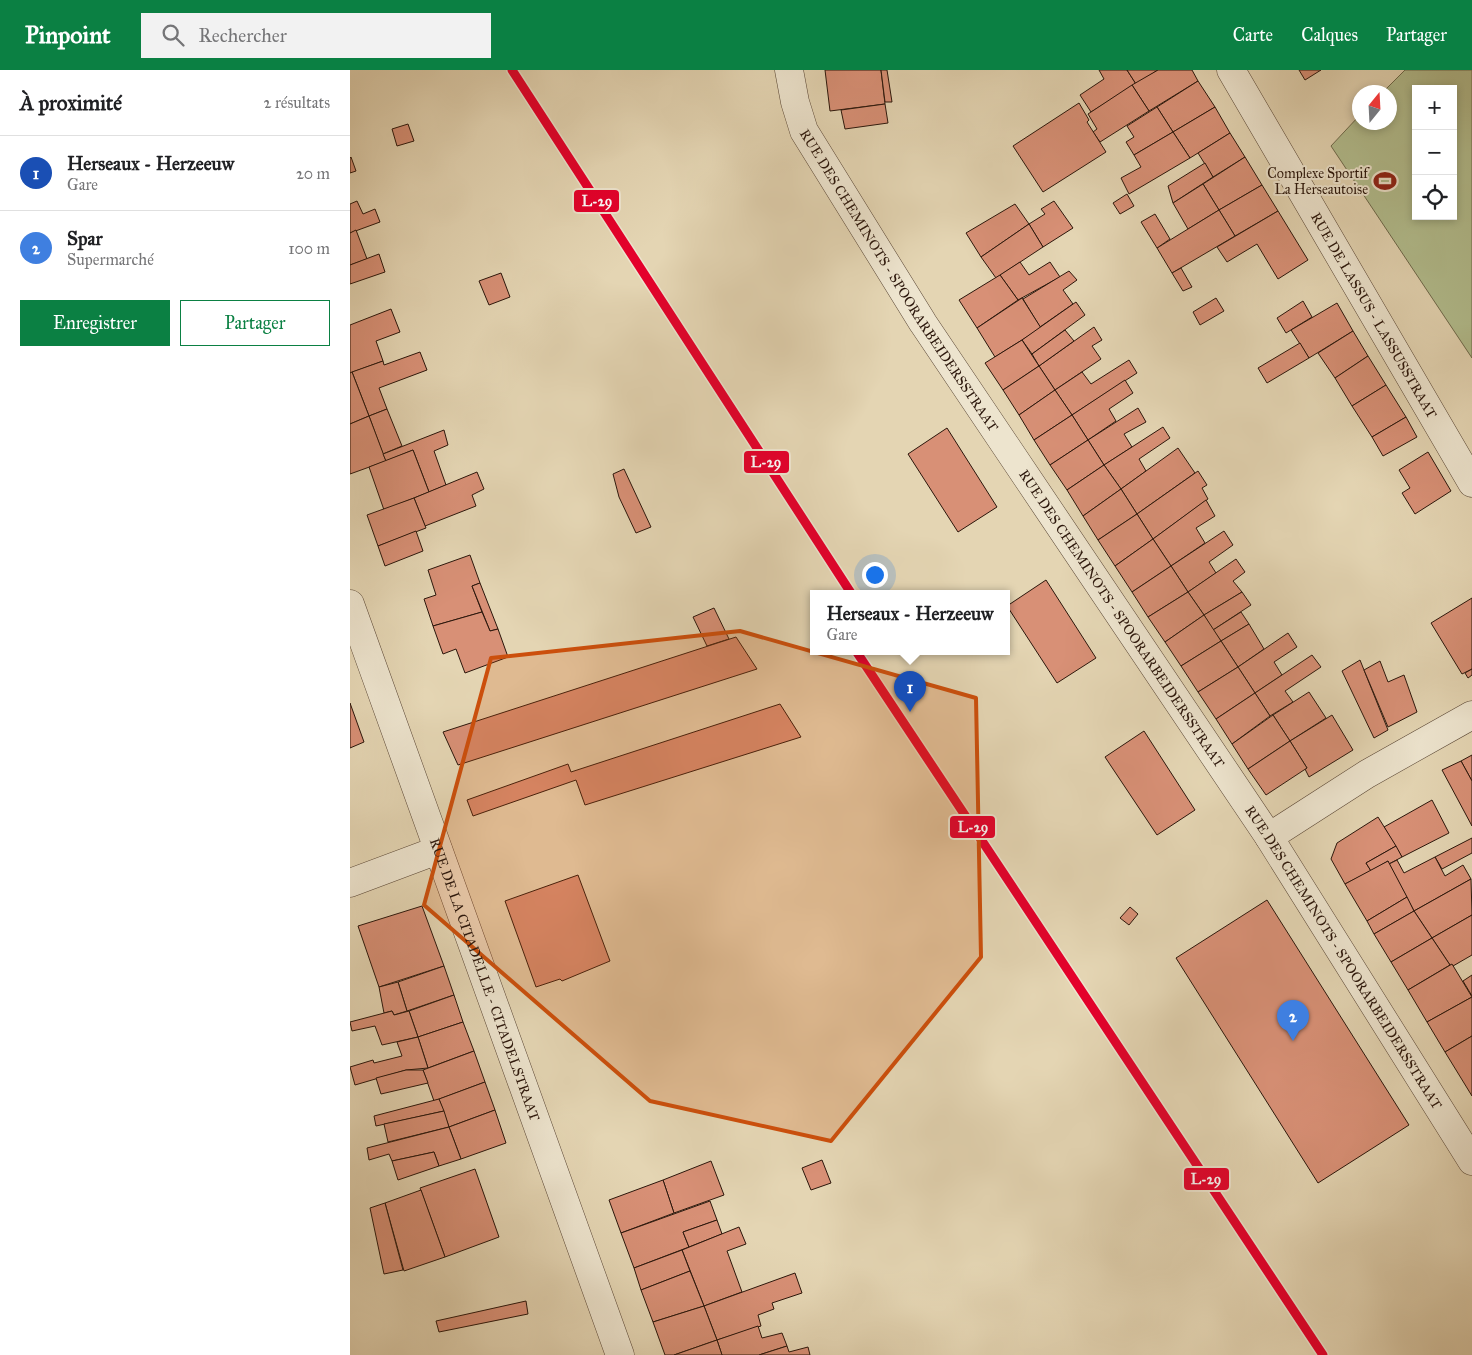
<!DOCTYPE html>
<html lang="fr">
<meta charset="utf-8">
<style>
body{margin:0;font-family:"IM FELL Great Primer",serif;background:#f2f2f2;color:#202124}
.controls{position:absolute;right:15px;top:15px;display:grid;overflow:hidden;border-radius:0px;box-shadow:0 2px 8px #0003}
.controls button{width:45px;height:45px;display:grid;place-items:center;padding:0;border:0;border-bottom:1px solid #e0e0e0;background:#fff;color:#202124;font:25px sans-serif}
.compass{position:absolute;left:1002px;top:15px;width:45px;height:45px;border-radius:50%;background:#fff;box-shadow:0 2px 8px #0003;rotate:18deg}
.you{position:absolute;left:524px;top:504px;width:18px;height:18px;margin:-12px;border:4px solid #fff;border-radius:50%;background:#1a73e8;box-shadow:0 0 0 8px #1a73e833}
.badge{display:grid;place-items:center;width:32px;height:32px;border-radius:50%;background:#0b8043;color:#fff;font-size:16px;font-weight:700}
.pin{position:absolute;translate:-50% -41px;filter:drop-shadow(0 1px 2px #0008)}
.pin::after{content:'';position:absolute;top:26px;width:18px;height:15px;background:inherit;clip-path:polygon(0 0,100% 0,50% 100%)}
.popup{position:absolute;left:460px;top:520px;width:200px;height:65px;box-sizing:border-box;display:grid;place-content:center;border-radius:0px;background:#fff;filter:drop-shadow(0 1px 4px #0005);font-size:16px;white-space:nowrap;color:#757577}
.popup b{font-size:19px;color:#202124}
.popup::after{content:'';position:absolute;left:50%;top:100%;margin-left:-10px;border:10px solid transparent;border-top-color:#fff}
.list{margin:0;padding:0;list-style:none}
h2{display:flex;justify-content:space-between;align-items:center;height:65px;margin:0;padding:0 20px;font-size:21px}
h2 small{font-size:16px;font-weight:400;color:#757577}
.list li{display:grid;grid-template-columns:32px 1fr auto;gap:15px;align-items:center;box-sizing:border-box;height:75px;padding:0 20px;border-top:1px solid #e0e0e0}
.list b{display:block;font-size:19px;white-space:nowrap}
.list p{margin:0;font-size:16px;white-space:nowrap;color:#757577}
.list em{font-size:16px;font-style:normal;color:#757577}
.actions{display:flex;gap:10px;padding:15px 20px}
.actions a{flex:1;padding:11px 0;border:1px solid #0b8043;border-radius:0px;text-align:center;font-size:18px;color:#0b8043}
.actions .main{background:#0b8043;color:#fff}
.icon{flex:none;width:28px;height:28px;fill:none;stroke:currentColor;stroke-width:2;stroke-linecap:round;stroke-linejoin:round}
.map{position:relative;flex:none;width:1122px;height:1285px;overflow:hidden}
header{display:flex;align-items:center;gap:30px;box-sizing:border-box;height:70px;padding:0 25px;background:#0b8043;color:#fff}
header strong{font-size:24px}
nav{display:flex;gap:28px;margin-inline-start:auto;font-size:18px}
.search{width:350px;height:45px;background:#f2f2f2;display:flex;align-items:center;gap:12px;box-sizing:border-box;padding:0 18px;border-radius:0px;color:#757577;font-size:19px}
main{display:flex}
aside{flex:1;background:#fff}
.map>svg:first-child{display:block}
.green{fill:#b2bd8e;stroke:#6e6a4c;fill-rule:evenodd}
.building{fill:#d89076;stroke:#2b160b}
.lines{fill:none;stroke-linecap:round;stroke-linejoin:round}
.minor-casing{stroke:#594635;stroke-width:29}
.tertiary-casing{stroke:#594635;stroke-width:29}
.minor{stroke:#ede4ce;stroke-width:28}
.tertiary{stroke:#ede4ce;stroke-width:28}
.rail-1-casing{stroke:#ede4ce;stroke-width:12}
.rail-1{stroke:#e4002b;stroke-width:9}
.marked{fill:#cc4f0c;fill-opacity:0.2;stroke:#cc4f0c;stroke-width:4;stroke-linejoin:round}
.labels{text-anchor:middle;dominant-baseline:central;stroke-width:4;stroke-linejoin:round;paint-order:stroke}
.poi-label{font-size:14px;fill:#2b160b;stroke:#ede4ce;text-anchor:end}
.street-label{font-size:14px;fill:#2b160b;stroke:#ede4ce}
.line-badge{stroke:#ede4ce;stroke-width:2}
.badge-label{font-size:14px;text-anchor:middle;font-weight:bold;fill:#fff}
</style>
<header>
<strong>Pinpoint</strong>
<div class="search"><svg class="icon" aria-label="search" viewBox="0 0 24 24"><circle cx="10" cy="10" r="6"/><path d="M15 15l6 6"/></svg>Rechercher</div>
<nav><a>Carte</a><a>Calques</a><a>Partager</a></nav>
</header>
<main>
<aside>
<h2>À proximité<small>2 résultats</small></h2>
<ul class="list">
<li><span class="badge" style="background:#1a4fb4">1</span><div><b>Herseaux - Herzeeuw</b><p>Gare</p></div><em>20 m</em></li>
<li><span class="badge" style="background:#3f7fe0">2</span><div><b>Spar</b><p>Supermarché</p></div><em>100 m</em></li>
</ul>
<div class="actions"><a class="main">Enregistrer</a><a>Partager</a></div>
</aside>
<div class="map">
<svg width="1122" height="1285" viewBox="0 0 1122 1285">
<rect width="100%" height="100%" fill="#e4d5b3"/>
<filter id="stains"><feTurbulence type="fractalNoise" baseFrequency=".004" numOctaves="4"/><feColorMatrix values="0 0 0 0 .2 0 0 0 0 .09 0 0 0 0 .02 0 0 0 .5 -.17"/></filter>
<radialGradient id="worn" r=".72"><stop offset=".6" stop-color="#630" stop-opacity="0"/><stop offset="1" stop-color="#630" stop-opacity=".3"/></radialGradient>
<!-- green -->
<path class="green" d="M 1055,0 L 1122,0 L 1122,288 L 981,76 L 1009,46 L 1009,52 L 1040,52 L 1040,22 L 1033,22 ZM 1066,19 L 1103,19 L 1103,146 L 1066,146 Z"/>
<!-- building -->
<g class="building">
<polygon points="475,0 531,0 535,34 480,41"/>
<polygon points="531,0 537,0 542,32 535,32"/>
<polygon points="749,0 777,0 786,14 741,42 730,25 754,9"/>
<polygon points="777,0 808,0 786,14"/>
<polygon points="808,0 842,0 848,11 799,41 782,15"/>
<polygon points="949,0 971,0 955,10"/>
<polygon points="848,11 865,37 823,62 807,37"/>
<polygon points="782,15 799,41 750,72 743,62 747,59 738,44"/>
<polygon points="729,33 739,50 737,52 756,82 693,122 663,76"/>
<polygon points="535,34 538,53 495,59 491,40"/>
<polygon points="807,37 823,62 784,85 776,72 784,67 777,56"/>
<polygon points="865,37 880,63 840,88 823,62"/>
<polygon points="58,54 64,71 47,76 42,59"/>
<polygon points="823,62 840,88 779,124 771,108 791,97 784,85"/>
<polygon points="880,63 895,87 863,107 848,83"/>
<polygon points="1,87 6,101 0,103 0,88"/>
<polygon points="895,87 912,115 869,140 853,114"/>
<polygon points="855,93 863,107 823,133 818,116"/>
<polygon points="853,114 869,140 838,159 823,133"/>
<polygon points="912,115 928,141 885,166 869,140"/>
<polygon points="777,124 784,136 770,144 763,133"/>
<polygon points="7,131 13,144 25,139 30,152 0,163 0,134"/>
<polygon points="704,131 723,158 693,177 679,154 695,144 691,139"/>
<polygon points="665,134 679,154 631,187 616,163"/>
<polygon points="869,140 885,166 822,203 807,178"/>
<polygon points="928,141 958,190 928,209 907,174 877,192 867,177"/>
<polygon points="805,144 820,169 807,178 791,152"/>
<polygon points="679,154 693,177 646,208 631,187"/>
<polygon points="6,160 17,189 0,195 0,163"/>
<polygon points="29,184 35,202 0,214 0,195"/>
<polygon points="670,192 679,205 700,192 710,207 668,230 650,205"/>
<polygon points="831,198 842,217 833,221 822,203"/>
<polygon points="719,201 727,210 713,220 723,234 690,257 673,229"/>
<polygon points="151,203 160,227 139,235 129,211"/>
<polygon points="650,205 668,230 627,258 609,230"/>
<polygon points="672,228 691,258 645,287 627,258"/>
<polygon points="866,228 874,241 850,255 843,242"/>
<polygon points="953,231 962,247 936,263 927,248"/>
<polygon points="726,232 735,245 682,284 672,270"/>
<polygon points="987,233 1003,261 959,288 941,260"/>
<polygon points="41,239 50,262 26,271 33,291 0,303 0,255"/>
<polygon points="744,257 752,270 742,276 751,289 705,320 689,296"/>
<polygon points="715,260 724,271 689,296 682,284"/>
<polygon points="1003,261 1018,286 985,308 968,283"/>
<polygon points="672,270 689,296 653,320 635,293"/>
<polygon points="950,273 959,288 917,313 908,298"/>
<polygon points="70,282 77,300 29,318 37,339 19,346 2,302 33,291 34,295"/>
<polygon points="1018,286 1036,315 1002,336 985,308"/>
<polygon points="779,290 787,303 722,345 705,320 732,302 741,314"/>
<polygon points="689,296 705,320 669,345 653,320"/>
<polygon points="2,302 19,346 0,354 0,303"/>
<polygon points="775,310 783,323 759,339 766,351 738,370 722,345"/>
<polygon points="1036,315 1056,347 1022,367 1002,336"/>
<polygon points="705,320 722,345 684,370 669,345"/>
<polygon points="788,338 796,352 774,364 782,377 754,395 738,370"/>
<polygon points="37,339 52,376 33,384 19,346"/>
<polygon points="722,345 738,370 700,395 684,370"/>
<polygon points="19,346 36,391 0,404 0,354"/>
<polygon points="1056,347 1067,367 1033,386 1022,367"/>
<polygon points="813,357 820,368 789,389 796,401 771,419 754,395"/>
<polygon points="597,358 647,437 608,462 558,384"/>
<polygon points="94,360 98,375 84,381 96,415 79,422 63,380 36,391 33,384"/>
<polygon points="738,370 754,395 717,420 700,395"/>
<polygon points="828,378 845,403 787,444 771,419"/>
<polygon points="63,380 79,422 34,440 19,397"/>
<polygon points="1078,382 1101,421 1065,444 1052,423 1060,418 1049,400"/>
<polygon points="754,395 771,419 733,446 717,420"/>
<polygon points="274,399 301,457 286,463 269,427 263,404"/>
<polygon points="848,401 857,415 852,418 858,429 803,469 787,444"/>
<polygon points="127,402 134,419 122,425 126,436 75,456 64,428"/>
<polygon points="771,419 787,444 748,470 733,446"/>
<polygon points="64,428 76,458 28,476 17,445"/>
<polygon points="856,430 865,446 846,458 855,473 821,496 803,469"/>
<polygon points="787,444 803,469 765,496 748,470"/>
<polygon points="66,461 73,481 35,496 28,476"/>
<polygon points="874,461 883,475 859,492 866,503 838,522 821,496"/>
<polygon points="803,469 821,496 782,522 765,496"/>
<polygon points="120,485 130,513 122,516 132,542 83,556 74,529 86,525 78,500"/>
<polygon points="886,489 895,502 883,511 892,522 854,545 838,522"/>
<polygon points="821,496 838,522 798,547 782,522"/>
<polygon points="696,510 746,588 707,613 657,536"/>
<polygon points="130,513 148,559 140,561 122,516"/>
<polygon points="838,522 854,545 815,572 798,547"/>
<polygon points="892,522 901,535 863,560 854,545"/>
<polygon points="1122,528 1122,599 1112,604 1081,553"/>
<polygon points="364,538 379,569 357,576 343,547"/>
<polygon points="132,542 140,561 148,559 158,587 115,603 106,579 93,584 83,556"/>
<polygon points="891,542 899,554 871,571 863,560"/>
<polygon points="854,545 871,571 831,596 815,572"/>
<polygon points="899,554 914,579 888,597 871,571"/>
<polygon points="938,563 947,577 924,592 932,605 905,623 888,597"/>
<polygon points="386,567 407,599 108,695 93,662"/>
<polygon points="871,571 888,597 848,622 831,596"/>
<polygon points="962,585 971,597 935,621 943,632 920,646 905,623"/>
<polygon points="1010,590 1038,660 1024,668 992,601"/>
<polygon points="1030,591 1038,612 1054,605 1067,642 1038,657 1014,600"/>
<polygon points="888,597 905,623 866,649 848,622"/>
<polygon points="1122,599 1122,605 1118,608 1115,603"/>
<polygon points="959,622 976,648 940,671 923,645"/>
<polygon points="905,623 920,646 882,674 866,649"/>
<polygon points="0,633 14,672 0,678"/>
<polygon points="430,634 451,667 235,735 226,710 123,746 117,730 218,694 221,702"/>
<polygon points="923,645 940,671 898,699 882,674"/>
<polygon points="982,645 1003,680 959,707 955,699 957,698 940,671"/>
<polygon points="794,661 845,740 807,765 755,687"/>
<polygon points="940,671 957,698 916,725 898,699"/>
<polygon points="1122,685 1122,711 1111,691"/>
<polygon points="1111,691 1122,711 1122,756 1092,700"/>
<polygon points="1082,730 1099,763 1052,787 1034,757"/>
<polygon points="1028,747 1046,776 1016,793 1021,801 995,814 981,789 987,773"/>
<polygon points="1122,768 1122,783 1092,799 1085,787"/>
<polygon points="1046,776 1052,787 1039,794 1038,791 1021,801 1016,793"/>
<polygon points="1085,787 1095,806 1113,795 1121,809 1064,841 1039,794 1047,790 1054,803"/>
<polygon points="1038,791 1057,827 1017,851 995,814"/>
<polygon points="228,805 260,891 212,911 210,909 186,917 155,831"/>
<polygon points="1121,809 1122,845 1082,868 1064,841"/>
<polygon points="1057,827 1064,841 1024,864 1017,851"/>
<polygon points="917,830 1059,1055 968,1113 826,888"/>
<polygon points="72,836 94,896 29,917 8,856"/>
<polygon points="780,837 788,844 779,855 770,848"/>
<polygon points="1064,841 1082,868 1041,892 1024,864"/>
<polygon points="1122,845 1122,885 1103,896 1100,895 1082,868"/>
<polygon points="1082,868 1100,895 1058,920 1041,892"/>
<polygon points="1102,894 1122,927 1077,952 1058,920"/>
<polygon points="94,896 104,925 57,941 48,912"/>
<polygon points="1122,905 1122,926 1113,911"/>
<polygon points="48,912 57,941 44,945 42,941 34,943 29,917"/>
<polygon points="104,925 113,952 68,967 59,941"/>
<polygon points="1122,927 1122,966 1095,982 1077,952"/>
<polygon points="42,941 44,945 59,941 68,967 32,975 25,956 2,961 0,952"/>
<polygon points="113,952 124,981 78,998 68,967"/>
<polygon points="1122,966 1122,1026 1095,982"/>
<polygon points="68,967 78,998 56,1000 5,1015 0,997 23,990 24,993 52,986 47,972"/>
<polygon points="124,981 135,1012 84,1031 73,1000"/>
<polygon points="56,1000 73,1000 78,1013 31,1024 26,1008"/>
<polygon points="135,1012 145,1040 99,1057 89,1029"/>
<polygon points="89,1029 94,1041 26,1056 24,1046"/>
<polygon points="145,1040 156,1073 111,1089 99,1057"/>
<polygon points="94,1041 99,1057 38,1072 34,1054"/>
<polygon points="99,1057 111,1089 89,1096 84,1082 42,1091 39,1084 19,1090 17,1078"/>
<polygon points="84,1082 89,1096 48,1110 42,1091"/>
<polygon points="472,1090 481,1113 461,1120 452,1098"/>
<polygon points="361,1091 374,1125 324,1143 313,1110"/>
<polygon points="125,1099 149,1167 95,1187 70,1118"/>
<polygon points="313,1110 324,1143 271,1163 259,1130"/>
<polygon points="71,1120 95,1187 54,1201 35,1133"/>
<polygon points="360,1131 367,1150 333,1162 339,1177 284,1198 271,1163"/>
<polygon points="35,1133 53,1200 34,1204 20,1138"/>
<polygon points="367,1150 372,1164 339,1177 333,1162"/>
<polygon points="389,1157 396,1174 377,1181 392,1222 354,1236 332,1180"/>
<polygon points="332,1180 340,1201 291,1220 284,1198"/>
<polygon points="340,1201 354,1236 303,1252 291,1220"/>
<polygon points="445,1203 452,1223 422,1233 424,1239 408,1245 411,1256 367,1270 354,1236"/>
<polygon points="176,1231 178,1244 89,1262 86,1251"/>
<polygon points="354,1236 367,1270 324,1285 315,1285 303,1252"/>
<polygon points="408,1256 412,1268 432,1263 437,1276 409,1285 372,1285 367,1270"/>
<polygon points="367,1270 372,1285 324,1285"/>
<polygon points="437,1276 439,1282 458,1277 460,1285 409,1285"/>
</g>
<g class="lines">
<defs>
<g id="minor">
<path id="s1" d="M 439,0 L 445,32 L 454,61 L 573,253 L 919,767 L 1122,1091"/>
<path id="s2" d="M 881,0 L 1122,413"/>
<polyline points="919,767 1017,704 1122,645"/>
<polyline points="0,813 88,780"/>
</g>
<g id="tertiary">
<path id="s3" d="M 0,534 L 270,1285"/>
</g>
</defs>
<!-- minor casing -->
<use href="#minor" class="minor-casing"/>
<!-- tertiary casing -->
<use href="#tertiary" class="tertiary-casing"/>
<!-- minor -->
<use href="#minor" class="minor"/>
<!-- tertiary -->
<use href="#tertiary" class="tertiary"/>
<defs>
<g id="rail-1">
<polyline points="162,0 501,523"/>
<polyline points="506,581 973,1285"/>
</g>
</defs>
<!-- rail-1 casing -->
<use href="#rail-1" class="rail-1-casing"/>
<!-- rail-1 -->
<use href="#rail-1" class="rail-1"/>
</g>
<!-- marked area -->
<path class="marked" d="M 390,561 L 626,628 L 631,887 L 481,1071 L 300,1031 L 74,835 L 141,588 Z"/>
<!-- icons -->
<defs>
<symbol id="stadium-bare" viewBox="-9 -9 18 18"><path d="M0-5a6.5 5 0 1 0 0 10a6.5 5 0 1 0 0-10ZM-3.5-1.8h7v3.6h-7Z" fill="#8f2418" stroke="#ede4ce" stroke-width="2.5" paint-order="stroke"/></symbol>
</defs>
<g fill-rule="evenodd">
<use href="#stadium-bare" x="1019" y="95" width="32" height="32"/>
</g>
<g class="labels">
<!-- poi labels -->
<g class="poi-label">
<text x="1018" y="103">Complexe Sportif<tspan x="1018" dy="16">La Herseautoise</tspan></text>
</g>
<!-- street labels -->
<g class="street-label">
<text stroke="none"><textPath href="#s1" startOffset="240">RUE DES CHEMINOTS - SPOORARBEIDERSSTRAAT</textPath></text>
<text stroke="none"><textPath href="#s2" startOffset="284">RUE DE LASSUS - LASSUSSTRAAT</textPath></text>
<text stroke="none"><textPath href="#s1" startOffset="645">RUE DES CHEMINOTS - SPOORARBEIDERSSTRAAT</textPath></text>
<text stroke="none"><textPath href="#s1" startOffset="1050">RUE DES CHEMINOTS - SPOORARBEIDERSSTRAAT</textPath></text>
<text stroke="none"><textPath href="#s3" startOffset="399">RUE DE LA CITADELLE - CITADELSTRAAT</textPath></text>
</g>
</g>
<g class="line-badge">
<rect x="223" y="119" width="47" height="24" rx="5" fill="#e4002b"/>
<rect x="393" y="380" width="47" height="24" rx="5" fill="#e4002b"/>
<rect x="599" y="745" width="47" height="24" rx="5" fill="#e4002b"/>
<rect x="833" y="1097" width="47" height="24" rx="5" fill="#e4002b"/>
</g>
<g class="badge-label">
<text x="247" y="136">L-29</text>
<text x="416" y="397">L-29</text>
<text x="623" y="762">L-29</text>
<text x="856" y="1114">L-29</text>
</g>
<rect width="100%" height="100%" filter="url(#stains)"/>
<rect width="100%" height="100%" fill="url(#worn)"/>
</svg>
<div class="controls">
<button>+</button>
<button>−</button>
<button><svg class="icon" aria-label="locate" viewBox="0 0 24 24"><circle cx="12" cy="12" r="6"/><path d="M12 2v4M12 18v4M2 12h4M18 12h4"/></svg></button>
</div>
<svg class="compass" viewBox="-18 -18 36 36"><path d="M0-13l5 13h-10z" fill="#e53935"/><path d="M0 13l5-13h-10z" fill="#757577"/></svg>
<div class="you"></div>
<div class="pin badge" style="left:560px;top:642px;background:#1a4fb4">1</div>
<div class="popup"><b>Herseaux - Herzeeuw</b>Gare</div>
<div class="pin badge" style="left:943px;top:971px;background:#3f7fe0">2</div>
</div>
</main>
